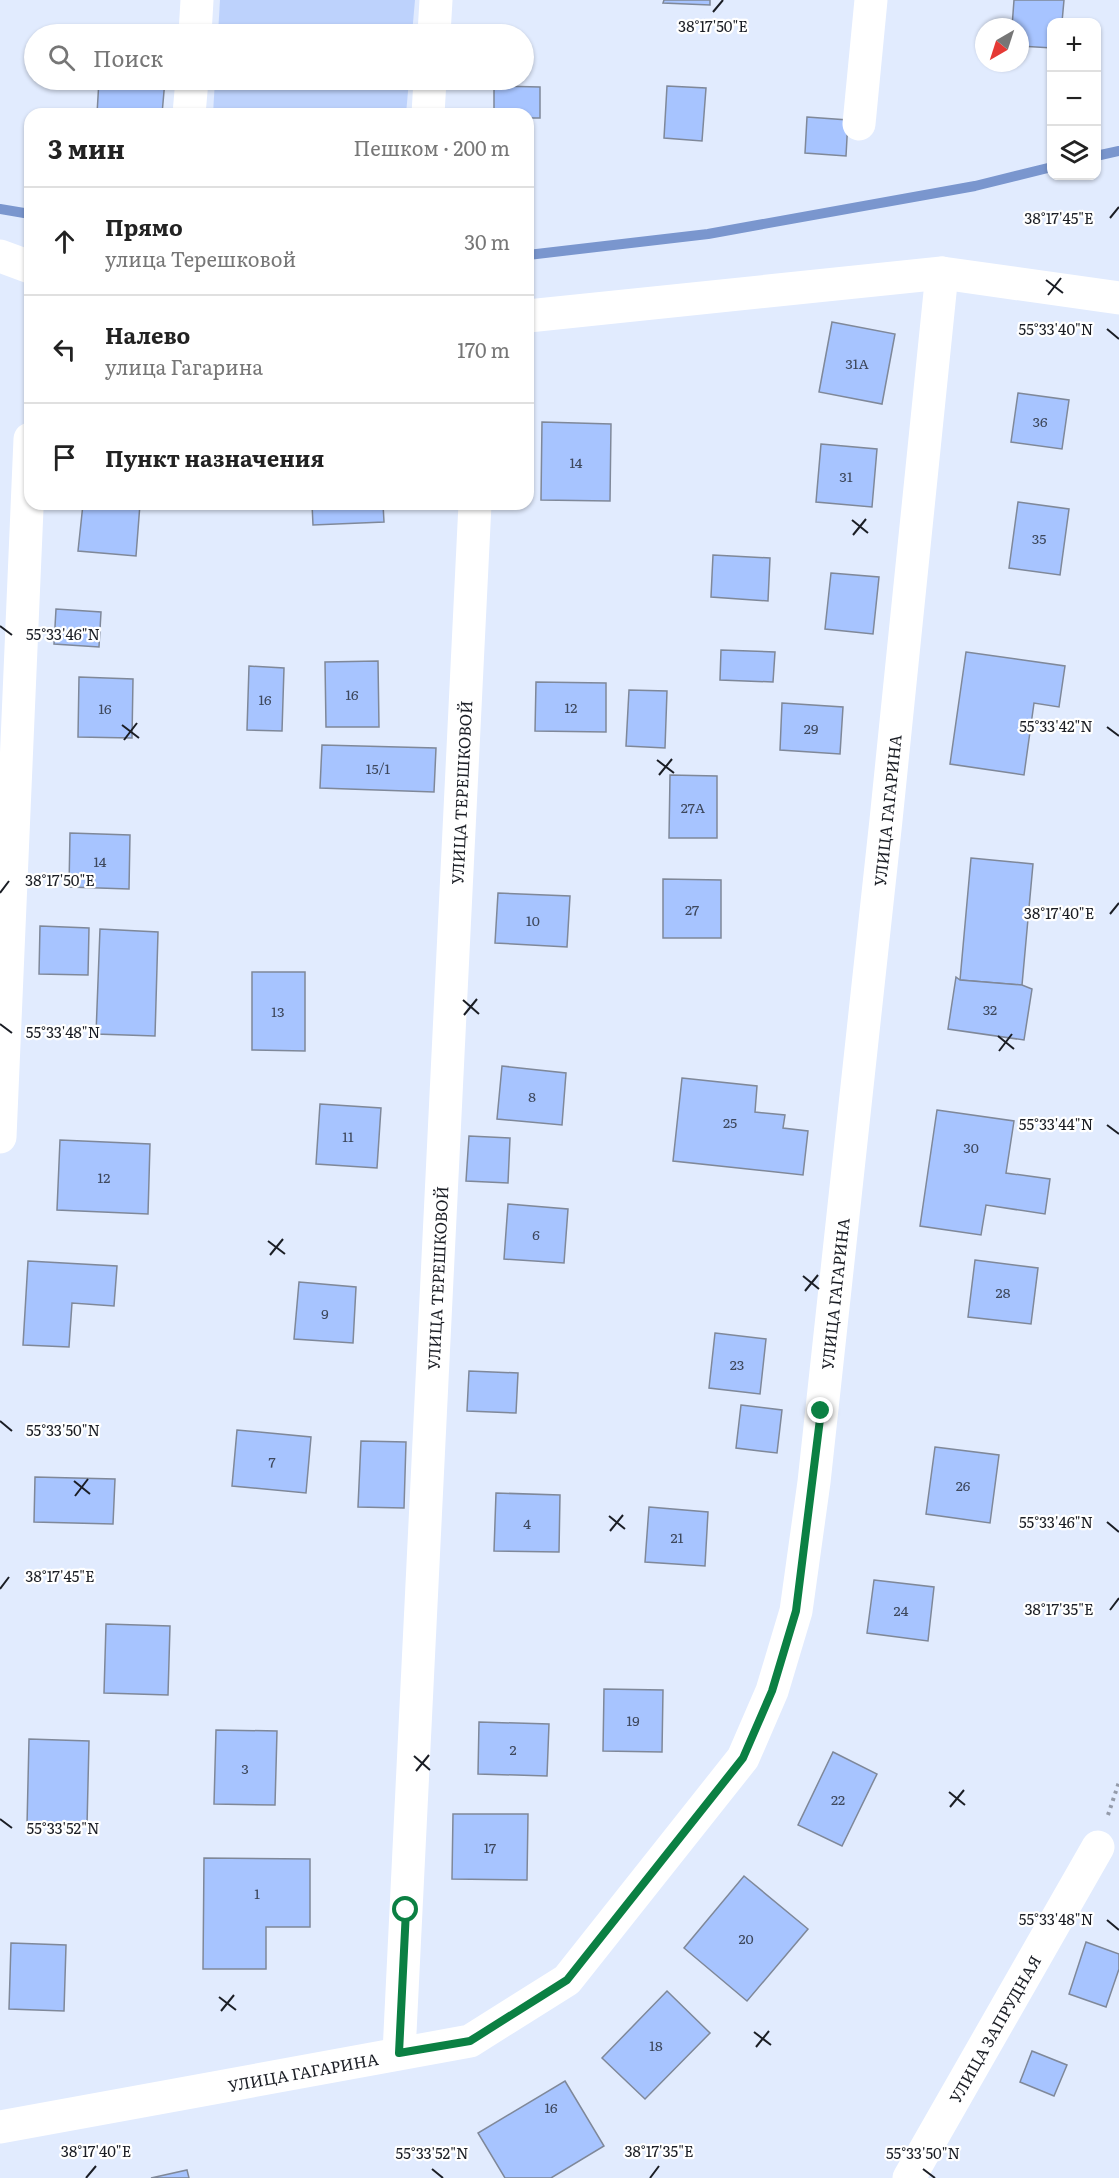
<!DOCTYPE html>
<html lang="ru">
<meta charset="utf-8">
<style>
body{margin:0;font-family:Literata,serif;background:#f6f6f6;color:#222}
.controls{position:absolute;right:18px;top:18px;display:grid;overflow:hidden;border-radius:12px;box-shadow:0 2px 4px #0004}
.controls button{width:54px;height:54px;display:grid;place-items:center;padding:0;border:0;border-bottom:2px solid #e0e0e0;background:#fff;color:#222;font:30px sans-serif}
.compass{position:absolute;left:975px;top:18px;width:54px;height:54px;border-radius:50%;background:#fff;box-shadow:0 2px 4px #0004;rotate:219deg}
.stop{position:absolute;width:18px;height:18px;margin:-14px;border:4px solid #0b8043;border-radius:50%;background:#fff}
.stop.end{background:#0b8043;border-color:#fff;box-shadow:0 2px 6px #0008}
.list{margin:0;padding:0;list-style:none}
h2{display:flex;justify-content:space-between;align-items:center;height:78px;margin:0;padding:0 24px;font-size:26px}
h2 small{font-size:20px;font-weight:400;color:#767676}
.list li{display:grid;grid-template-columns:39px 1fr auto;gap:18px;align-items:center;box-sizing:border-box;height:108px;padding:0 24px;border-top:2px solid #e0e0e0}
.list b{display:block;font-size:22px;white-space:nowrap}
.list p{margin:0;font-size:20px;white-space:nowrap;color:#767676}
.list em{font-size:20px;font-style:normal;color:#767676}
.icon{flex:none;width:33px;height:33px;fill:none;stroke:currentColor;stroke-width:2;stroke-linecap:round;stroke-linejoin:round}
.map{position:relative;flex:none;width:1119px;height:2178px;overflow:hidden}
.search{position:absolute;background:#fff;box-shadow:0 2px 4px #0004;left:24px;top:24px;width:510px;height:66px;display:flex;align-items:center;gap:15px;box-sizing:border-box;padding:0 21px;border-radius:33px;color:#767676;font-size:22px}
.panel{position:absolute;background:#fff;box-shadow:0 2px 4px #0004;left:24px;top:108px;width:510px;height:402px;border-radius:18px}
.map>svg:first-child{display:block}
.green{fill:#bdd2fc}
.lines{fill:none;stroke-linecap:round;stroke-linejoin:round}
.stream{stroke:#7a96ce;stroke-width:10}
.building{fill:#a7c4ff;stroke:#7f8899;stroke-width:1.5}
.path{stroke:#949baa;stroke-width:4;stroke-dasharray:3 4.5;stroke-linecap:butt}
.street{stroke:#fff;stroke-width:33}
.route{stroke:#0b8043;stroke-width:8}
.ticks{fill:none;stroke:#1b1e25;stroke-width:2}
.labels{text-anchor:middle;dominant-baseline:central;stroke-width:4.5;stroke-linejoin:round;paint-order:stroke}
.number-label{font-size:14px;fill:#3e485c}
.street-label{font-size:16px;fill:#1b1e25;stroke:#fff}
.ticks-label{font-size:15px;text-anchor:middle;fill:#1b1e25;stroke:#fff;stroke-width:4.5;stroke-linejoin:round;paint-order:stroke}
</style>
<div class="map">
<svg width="1119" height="2178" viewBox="0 0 1119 2178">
<rect width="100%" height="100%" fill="#e1ebfe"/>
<!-- green -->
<g class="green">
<polygon points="220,0 415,0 412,34 218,34"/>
<polygon points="215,80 409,80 406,114 213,114"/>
</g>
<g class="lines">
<!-- stream -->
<g class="stream">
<polyline points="1096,156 1119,151"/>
<polyline points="0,209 30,214"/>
<polyline points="528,255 708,234 975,186 1052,167"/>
</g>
</g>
<!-- building -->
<g class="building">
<polygon points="664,0 710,0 710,5 663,3"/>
<polygon points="1014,0 1064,0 1062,22 1052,22 1052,48 1020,46 1020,27 1012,27"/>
<polygon points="99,80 165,80 162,114 97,114"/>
<polygon points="494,86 540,87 540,118 528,118 528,114 494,114"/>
<polygon points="667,86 706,88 702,141 664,138"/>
<polygon points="807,117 848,120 846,156 805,153"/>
<polygon points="832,322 895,334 882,404 819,392"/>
<polygon points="1018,393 1069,400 1062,449 1011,442"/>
<polygon points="542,422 611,424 610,501 541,500"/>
<polygon points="821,444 877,449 872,507 816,502"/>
<polygon points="1018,502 1069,509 1060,575 1009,568"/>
<polygon points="83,504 140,504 136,556 78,551"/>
<polygon points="312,504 383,504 384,522 313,525"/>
<polygon points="713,555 770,558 768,601 711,597"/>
<polygon points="831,573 879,577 873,634 825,629"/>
<polygon points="56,609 101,612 99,647 54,644"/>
<polygon points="721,650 775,652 773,682 720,680"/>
<polygon points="966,652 1065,666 1059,707 1034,703 1024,775 950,764"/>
<polygon points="378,661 379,727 326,727 325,662"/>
<polygon points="249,666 284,668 282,731 247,730"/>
<polygon points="79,677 133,679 132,738 78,737"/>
<polygon points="536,682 606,683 606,732 535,731"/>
<polygon points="629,690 667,691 665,748 626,746"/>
<polygon points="782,703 843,707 840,754 780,750"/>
<polygon points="322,745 436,748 434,792 320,788"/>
<polygon points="670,775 717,776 717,838 669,838"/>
<polygon points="70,833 130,835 129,889 69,887"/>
<polygon points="971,858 1033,864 1022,985 960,980"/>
<polygon points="663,879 721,880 721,938 663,938"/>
<polygon points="498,893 570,896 567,947 495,943"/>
<polygon points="40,926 89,928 88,975 39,974"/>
<polygon points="100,929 158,932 155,1036 96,1034"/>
<polygon points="252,972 305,972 305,1051 252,1050"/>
<polygon points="956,977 960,980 1022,985 1032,989 1024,1040 948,1029"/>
<polygon points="502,1066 566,1073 562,1125 497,1119"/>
<polygon points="682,1078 757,1086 755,1112 785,1115 783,1128 808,1131 803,1175 673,1161"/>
<polygon points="320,1104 381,1108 377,1168 316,1164"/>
<polygon points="937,1110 1014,1121 1006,1173 1050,1179 1045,1214 986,1205 981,1235 920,1226"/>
<polygon points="469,1136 510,1138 508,1183 466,1181"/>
<polygon points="60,1140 150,1144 148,1214 57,1210"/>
<polygon points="508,1204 568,1209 564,1263 504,1259"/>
<polygon points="975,1260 1038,1268 1031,1324 968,1317"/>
<polygon points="28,1261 117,1266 114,1306 72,1303 69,1347 23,1345"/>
<polygon points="299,1282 356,1287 353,1343 294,1339"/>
<polygon points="715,1333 766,1339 760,1394 709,1388"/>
<polygon points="469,1371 518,1373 516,1413 467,1411"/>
<polygon points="741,1405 782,1410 777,1453 736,1448"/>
<polygon points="237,1430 311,1437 306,1493 232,1486"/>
<polygon points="361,1441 406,1442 404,1508 358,1507"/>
<polygon points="935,1447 999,1455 990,1523 926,1514"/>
<polygon points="35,1477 115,1479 113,1524 34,1522"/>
<polygon points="496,1493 560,1495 559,1552 494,1551"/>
<polygon points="649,1507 708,1512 705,1566 645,1562"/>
<polygon points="874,1580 934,1587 928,1641 867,1633"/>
<polygon points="106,1624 170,1626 168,1695 104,1693"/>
<polygon points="604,1689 663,1690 662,1752 603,1751"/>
<polygon points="479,1722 549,1724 547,1776 478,1774"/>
<polygon points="216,1730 277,1731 275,1805 214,1804"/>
<polygon points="29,1739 89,1741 87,1826 27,1825"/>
<polygon points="833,1752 877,1774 842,1846 798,1825"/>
<polygon points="453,1814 528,1814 527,1880 452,1879"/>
<polygon points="204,1858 310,1859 310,1927 266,1927 266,1969 203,1969"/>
<polygon points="744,1876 808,1929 747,2001 684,1948"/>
<polygon points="1086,1942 1119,1954 1119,1969 1106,2007 1069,1994"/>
<polygon points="11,1943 66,1945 64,2011 9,2009"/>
<polygon points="667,1991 710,2033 645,2099 602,2058"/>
<polygon points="1032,2051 1067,2065 1054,2096 1020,2082"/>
<polygon points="565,2081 604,2146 551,2178 505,2178 478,2133"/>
<polygon points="187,2170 189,2178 151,2178"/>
</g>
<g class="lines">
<!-- path -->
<polyline class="path" points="1108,1815 1119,1782"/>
<!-- street -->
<g class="street">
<polyline points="195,34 197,0"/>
<polyline points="434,34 436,0"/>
<polyline points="189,114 192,80"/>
<polyline points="428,114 430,80"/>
<polyline points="859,124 871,0"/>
<polyline points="0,256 30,267"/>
<polyline points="528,316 942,273 1119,298"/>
<polyline points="0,1137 30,439"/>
<path id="s1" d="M 399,2053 L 475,504"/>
<path id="s2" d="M 0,2127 L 470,2041 L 567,1980 L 743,1758 L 772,1691 L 796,1611 L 814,1482 L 886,820 L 942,273"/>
<path id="s3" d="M 909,2178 L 1098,1847"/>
</g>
</g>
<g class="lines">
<!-- route -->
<polyline class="route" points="406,1910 399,2053 470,2041 567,1980 743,1758 772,1691 796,1611 821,1411"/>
</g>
<!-- ticks -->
<path class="ticks" d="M 713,12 L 723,0M 1110,218 L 1119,207M 1046,280 L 1063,293M 1048,295 L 1061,278M 1107,329 L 1119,339M 852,520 L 868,533M 853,535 L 866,519M 0,626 L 12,635M 122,725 L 139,738M 1107,727 L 1119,736M 124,740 L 137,723M 657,760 L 674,773M 659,775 L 672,759M 0,893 L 9,881M 1110,914 L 1119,903M 463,1000 L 479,1014M 464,1015 L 477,999M 0,1024 L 12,1033M 998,1036 L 1014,1049M 999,1051 L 1012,1034M 1107,1125 L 1119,1134M 268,1241 L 285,1254M 270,1255 L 283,1239M 803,1276 L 819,1289M 805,1291 L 818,1275M 0,1421 L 12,1431M 74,1481 L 90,1494M 75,1496 L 88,1479M 609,1516 L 625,1529M 1107,1522 L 1119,1532M 610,1531 L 623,1515M 0,1589 L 9,1577M 1110,1610 L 1119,1598M 414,1756 L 430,1770M 416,1771 L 429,1755M 949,1792 L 965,1805M 950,1807 L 964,1790M 0,1819 L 12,1828M 1107,1920 L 1119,1930M 219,1997 L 236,2010M 221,2011 L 234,1995M 754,2032 L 771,2045M 756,2047 L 769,2031M 432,2169 L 443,2178M 923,2169 L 935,2178M 86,2178 L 96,2166M 650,2178 L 659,2166"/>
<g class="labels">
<!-- number labels -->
<g class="number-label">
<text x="857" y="363">31А</text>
<text x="1040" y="421">36</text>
<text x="576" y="462">14</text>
<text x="846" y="476">31</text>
<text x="1039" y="538">35</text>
<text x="352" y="694">16</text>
<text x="265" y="699">16</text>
<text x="571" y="707">12</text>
<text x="105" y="708">16</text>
<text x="811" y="728">29</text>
<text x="378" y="768">15/1</text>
<text x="693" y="807">27А</text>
<text x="100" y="861">14</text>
<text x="692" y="909">27</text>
<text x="533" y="920">10</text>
<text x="990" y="1009">32</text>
<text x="278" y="1011">13</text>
<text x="532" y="1096">8</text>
<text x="730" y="1122">25</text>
<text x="348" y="1136">11</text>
<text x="971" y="1147">30</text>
<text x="104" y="1177">12</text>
<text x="536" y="1234">6</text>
<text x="1003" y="1292">28</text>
<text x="325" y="1313">9</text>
<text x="737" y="1364">23</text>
<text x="272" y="1461">7</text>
<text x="963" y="1485">26</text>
<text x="527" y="1523">4</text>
<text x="677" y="1537">21</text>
<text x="901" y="1610">24</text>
<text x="633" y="1720">19</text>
<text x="513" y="1749">2</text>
<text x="245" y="1768">3</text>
<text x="838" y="1799">22</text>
<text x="490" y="1847">17</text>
<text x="257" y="1893">1</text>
<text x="746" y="1938">20</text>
<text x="656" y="2045">18</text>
<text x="551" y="2107">16</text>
</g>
<!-- street labels -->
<g class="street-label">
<text stroke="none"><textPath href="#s1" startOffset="1262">УЛИЦА ТЕРЕШКОВОЙ</textPath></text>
<text stroke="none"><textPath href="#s2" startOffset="1838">УЛИЦА ГАГАРИНА</textPath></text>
<text stroke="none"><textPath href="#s1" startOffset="776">УЛИЦА ТЕРЕШКОВОЙ</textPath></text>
<text stroke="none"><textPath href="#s2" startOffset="1352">УЛИЦА ГАГАРИНА</textPath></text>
<text stroke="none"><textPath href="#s3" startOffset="172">УЛИЦА ЗАПРУДНАЯ</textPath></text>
<text stroke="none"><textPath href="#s2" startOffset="308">УЛИЦА ГАГАРИНА</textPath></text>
</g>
</g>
<g class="ticks-label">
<text x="713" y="32">38°17'50"E</text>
<text x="1059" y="224">38°17'45"E</text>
<text x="1056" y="335">55°33'40"N</text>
<text x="63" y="640">55°33'46"N</text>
<text x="1056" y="732">55°33'42"N</text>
<text x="60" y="886">38°17'50"E</text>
<text x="1059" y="919">38°17'40"E</text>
<text x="63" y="1038">55°33'48"N</text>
<text x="1056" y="1130">55°33'44"N</text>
<text x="63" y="1436">55°33'50"N</text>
<text x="1056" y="1528">55°33'46"N</text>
<text x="60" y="1582">38°17'45"E</text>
<text x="1059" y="1615">38°17'35"E</text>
<text x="63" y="1834">55°33'52"N</text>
<text x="1056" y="1925">55°33'48"N</text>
<text x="96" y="2157">38°17'40"E</text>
<text x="659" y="2157">38°17'35"E</text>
<text x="432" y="2159">55°33'52"N</text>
<text x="923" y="2159">55°33'50"N</text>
</g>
</svg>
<div class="controls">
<button>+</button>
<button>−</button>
<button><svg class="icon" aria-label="layers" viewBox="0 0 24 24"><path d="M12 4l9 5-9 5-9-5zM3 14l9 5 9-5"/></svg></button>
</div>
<svg class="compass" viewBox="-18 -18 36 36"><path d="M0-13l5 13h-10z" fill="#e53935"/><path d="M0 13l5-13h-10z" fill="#767676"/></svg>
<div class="stop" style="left:406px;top:1910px"></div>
<div class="stop end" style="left:821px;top:1411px"></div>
<div class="search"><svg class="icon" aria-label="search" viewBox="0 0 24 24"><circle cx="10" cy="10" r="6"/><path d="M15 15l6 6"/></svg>Поиск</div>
<section class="panel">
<h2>3 мин<small>Пешком · 200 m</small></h2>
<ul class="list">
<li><svg class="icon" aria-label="ahead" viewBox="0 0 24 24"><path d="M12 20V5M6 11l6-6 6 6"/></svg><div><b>Прямо</b><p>улица Терешковой</p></div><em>30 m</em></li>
<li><svg class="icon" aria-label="left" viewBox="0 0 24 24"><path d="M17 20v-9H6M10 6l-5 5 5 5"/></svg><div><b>Налево</b><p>улица Гагарина</p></div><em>170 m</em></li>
<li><svg class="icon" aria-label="arrive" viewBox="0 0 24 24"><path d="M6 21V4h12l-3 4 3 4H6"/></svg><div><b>Пункт назначения</b></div></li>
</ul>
</section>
</div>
